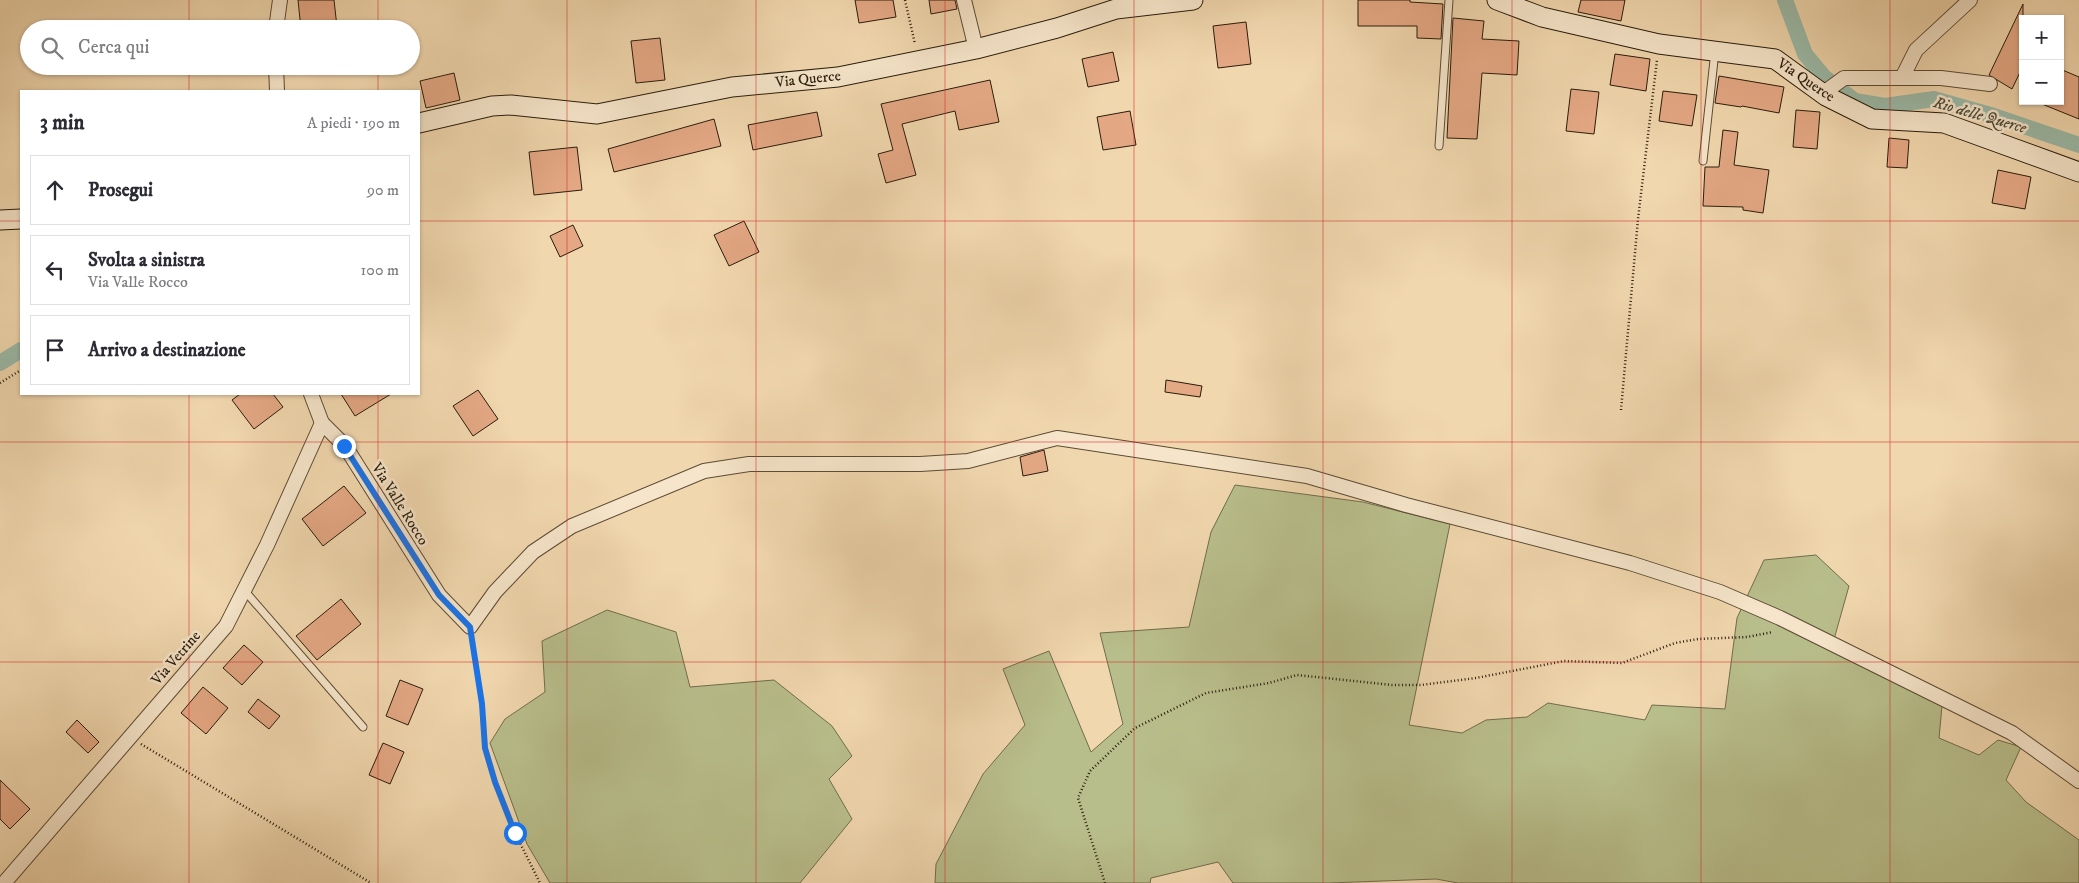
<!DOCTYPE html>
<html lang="it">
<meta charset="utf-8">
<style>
body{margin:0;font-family:"IM FELL DW Pica",serif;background:#f2f2f3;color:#2b2b33}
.controls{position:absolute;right:15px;top:15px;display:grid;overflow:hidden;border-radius:0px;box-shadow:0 1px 4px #0004}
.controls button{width:45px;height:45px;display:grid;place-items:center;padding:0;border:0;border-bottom:1px solid #e1e1e2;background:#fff;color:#2b2b33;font:25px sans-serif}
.stop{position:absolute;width:15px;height:15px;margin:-11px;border:4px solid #1a73e8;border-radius:50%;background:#fff}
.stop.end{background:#1a73e8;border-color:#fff;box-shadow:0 1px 5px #0008}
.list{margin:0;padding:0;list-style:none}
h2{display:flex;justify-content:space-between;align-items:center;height:65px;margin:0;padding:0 20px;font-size:21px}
h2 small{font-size:16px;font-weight:400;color:#7c7c81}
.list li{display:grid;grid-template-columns:32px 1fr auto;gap:15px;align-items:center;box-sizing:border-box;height:70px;margin:0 10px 10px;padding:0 10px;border:1px solid #e1e1e2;border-radius:0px}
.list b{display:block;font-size:19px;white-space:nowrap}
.list p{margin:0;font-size:16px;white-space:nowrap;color:#7c7c81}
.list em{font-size:16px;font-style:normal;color:#7c7c81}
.icon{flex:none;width:28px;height:28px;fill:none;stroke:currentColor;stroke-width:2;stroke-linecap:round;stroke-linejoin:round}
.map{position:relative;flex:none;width:2079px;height:883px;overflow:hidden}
.search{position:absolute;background:#fff;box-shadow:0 1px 4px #0004;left:20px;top:20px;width:400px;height:55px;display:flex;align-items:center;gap:12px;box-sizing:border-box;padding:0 18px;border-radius:28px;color:#7c7c81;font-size:19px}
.panel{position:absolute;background:#fff;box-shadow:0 1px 4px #0004;left:20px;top:90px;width:400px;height:305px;border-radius:0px}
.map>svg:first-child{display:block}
.green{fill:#b8be8b;stroke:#706d4c}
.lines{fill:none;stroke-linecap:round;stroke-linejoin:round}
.canal{stroke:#9bbaa8;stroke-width:16}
.building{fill:#e4a884;stroke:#291c0c}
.lane-casing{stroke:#5b4b34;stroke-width:9}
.street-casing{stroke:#5b4b34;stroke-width:16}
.secondary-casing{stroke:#291c0c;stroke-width:21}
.path{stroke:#291c0c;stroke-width:2.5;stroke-dasharray:1 2.5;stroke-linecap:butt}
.lane{stroke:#f6e5ca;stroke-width:7}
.street{stroke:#f6e5ca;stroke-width:14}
.secondary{stroke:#f6e5ca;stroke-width:19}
.route{stroke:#1a73e8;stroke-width:6}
.grid{fill:none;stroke:#d62828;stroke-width:1;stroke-opacity:0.55}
.labels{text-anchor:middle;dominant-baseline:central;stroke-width:5;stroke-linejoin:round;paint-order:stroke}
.street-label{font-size:15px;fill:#291c0c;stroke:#f6e5ca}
.water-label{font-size:16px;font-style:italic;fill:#4b4b3b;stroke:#f6e5ca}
</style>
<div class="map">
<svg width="2079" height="883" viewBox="0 0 2079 883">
<rect width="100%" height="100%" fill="#f1d7ae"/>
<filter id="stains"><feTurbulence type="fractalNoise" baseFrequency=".004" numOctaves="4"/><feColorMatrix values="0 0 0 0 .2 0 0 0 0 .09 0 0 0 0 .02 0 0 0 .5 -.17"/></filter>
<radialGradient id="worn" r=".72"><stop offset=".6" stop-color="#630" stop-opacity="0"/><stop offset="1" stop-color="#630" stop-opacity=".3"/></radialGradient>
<!-- green -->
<g class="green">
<polygon points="1235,485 1363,502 1450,524 1409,725 1462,733 1486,720 1527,717 1548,703 1645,720 1652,705 1725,709 1737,618 1764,560 1816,555 1849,586 1831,650 1942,706 1939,738 1979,755 1998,740 2021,747 2006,780 2026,802 2079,840 2079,883 1458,883 1436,879 1329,883 1233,883 1218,862 1151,878 1150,883 935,883 936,864 983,774 1025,725 1003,669 1049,651 1091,752 1123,724 1100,633 1189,627 1211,532"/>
<polygon points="607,610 676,632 690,687 774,680 832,726 852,756 829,779 852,819 800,883 550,883 527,844 490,743 505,719 545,692 542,641"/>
</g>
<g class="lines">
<!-- canal -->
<g class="canal">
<polyline points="1785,0 1805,54 1824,77 1855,101 1885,106 1934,99 1994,116 2079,145"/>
<polyline points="0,363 21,350"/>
</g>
</g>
<!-- building -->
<g class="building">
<polygon points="298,0 334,0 337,27 301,29"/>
<polygon points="855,0 893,0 896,17 859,23"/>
<polygon points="929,0 955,0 957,9 931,14"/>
<polygon points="1358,0 1410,0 1410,2 1443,4 1441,39 1417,38 1417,26 1358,26"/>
<polygon points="1581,0 1625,0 1621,21 1578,12"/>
<polygon points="2023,4 2023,66 2012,89 1989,75"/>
<polygon points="1453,18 1484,21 1482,39 1519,41 1517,75 1482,73 1477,139 1447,138"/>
<polygon points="1246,22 1251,64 1218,68 1213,26"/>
<polygon points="660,38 665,80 636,83 631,41"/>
<polygon points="1113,52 1119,81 1088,87 1082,59"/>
<polygon points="1615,54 1650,59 1646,91 1610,85"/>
<polygon points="2060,69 2079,77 2079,119 2037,102 2060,101"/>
<polygon points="454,73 460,100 426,108 420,81"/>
<polygon points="1719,76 1784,87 1779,113 1742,106 1741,107 1715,103"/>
<polygon points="990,80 999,122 959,130 955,111 902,124 916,175 886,183 878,154 893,150 881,104"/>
<polygon points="1571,89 1599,92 1594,134 1566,131"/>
<polygon points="1663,91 1697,95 1692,126 1659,121"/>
<polygon points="1796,110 1820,112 1817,149 1793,147"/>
<polygon points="1130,111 1136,145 1103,150 1097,117"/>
<polygon points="817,112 822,136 753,150 748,125"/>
<polygon points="714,119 721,146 614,172 608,149"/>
<polygon points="1723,130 1738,132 1734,165 1769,170 1763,213 1743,210 1743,207 1703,206 1705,167 1719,167"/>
<polygon points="1889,138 1909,140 1907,168 1887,167"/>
<polygon points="577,147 582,190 534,195 529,152"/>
<polygon points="1998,170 2031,177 2025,209 1992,203"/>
<polygon points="744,221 759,252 729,266 714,235"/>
<polygon points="573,225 583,246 560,257 550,236"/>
<polygon points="1166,380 1202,386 1200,397 1165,392"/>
<polygon points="478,390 498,419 473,436 453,406"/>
<polygon points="240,394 273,394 283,407 254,429 232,400"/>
<polygon points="341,394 391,394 355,416"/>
<polygon points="1044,450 1048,471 1023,476 1020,457"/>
<polygon points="344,486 366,513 323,546 302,519"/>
<polygon points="341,599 361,624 317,660 296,636"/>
<polygon points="244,645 263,662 242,685 223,668"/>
<polygon points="400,680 423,689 408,725 386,716"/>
<polygon points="203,687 228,708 206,734 181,713"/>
<polygon points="258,699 280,716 269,729 248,712"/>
<polygon points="77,720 99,742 88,753 66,732"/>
<polygon points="383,743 404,752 390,784 369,775"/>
<polygon points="0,780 30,809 10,829 0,819"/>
</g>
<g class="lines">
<defs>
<g id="lane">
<polyline points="1439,146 1449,0"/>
<polyline points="1703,161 1715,51"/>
<polyline points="244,590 363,727"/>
</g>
<g id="street">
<polyline points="964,0 976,49"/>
<polyline points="276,29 280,0"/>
<polyline points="276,66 277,91"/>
<polyline points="1902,78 1916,50 1970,0"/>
<polyline points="1826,96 1829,89 1844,78 1941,78 1990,84"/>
<polyline points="311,394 322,423 345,446 439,595 470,627 495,592 533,552 572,526 704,471 749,464 920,464 968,461 1057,438 1307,476 1406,505 1630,563 1720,592 1780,618 2012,733 2079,781"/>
<polyline points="4,883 226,626 267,545 322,423"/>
</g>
<g id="secondary">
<polyline points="1497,0 1542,17 1659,44 1775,59 1826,96 1872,119 1944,123 2079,172"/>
<polyline points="419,123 492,106 511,105 597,114 732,87 838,77 976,49 1057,28 1116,9 1193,0"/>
<polyline points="0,220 21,219"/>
</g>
</defs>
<!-- lane casing -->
<use href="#lane" class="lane-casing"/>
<!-- street casing -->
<use href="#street" class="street-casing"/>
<!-- secondary casing -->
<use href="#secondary" class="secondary-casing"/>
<!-- path -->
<g class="path">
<polyline points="905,0 915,44"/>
<polyline points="0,383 21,370"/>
<polyline points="1621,410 1638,219 1657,60"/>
<polyline points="472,641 482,704 485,748 495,782 515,833 540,883"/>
<polyline points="141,744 371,883"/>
<polyline points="1105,883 1078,798 1090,771 1135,728 1206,693 1269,683 1297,675 1392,685 1421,685 1476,678 1564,661 1622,663 1675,643 1698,639 1747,637 1773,632"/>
</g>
<!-- lane -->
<use href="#lane" class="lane"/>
<!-- street -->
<use href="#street" class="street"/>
<!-- secondary -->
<use href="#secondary" class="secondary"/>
</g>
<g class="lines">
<!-- route -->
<polyline class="route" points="344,446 439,595 470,627 482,704 485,748 495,782 515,833"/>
</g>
<!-- grid -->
<path class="grid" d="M 189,0 L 189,29M 378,0 L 378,29M 567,0 L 567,883M 756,0 L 756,883M 945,0 L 945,883M 1134,0 L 1134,883M 1323,0 L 1323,883M 1512,0 L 1512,883M 1701,0 L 1701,883M 1890,0 L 1890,883M 189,66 L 189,91M 378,66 L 378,91M 0,221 L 21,221M 419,221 L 2079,221M 189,394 L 189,883M 378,394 L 378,883M 0,442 L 2079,442M 0,662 L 2079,662"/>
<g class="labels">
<!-- street labels -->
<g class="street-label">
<text transform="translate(808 79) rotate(-6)">Via Querce</text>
<text transform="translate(1806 80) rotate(34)">Via Querce</text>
<text transform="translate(400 504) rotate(58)">Via Valle Rocco</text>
<text transform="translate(176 658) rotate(-49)">Via Vetrine</text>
</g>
<!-- water labels -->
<g class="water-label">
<text transform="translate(1980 115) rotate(16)">Rio delle Querce</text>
</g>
</g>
<rect width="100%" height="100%" filter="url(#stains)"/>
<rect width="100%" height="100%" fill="url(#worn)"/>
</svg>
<div class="controls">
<button>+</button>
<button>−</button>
</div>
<div class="stop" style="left:515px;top:833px"></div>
<div class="stop end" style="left:344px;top:446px"></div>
<div class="search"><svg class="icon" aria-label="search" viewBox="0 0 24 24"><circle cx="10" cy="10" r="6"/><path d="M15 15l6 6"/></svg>Cerca qui</div>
<section class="panel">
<h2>3 min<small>A piedi · 190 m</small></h2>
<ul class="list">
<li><svg class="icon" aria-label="ahead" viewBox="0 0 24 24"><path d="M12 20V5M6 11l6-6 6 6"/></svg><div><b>Prosegui</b></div><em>90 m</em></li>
<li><svg class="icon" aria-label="left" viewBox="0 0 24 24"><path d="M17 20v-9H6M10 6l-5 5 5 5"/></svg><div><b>Svolta a sinistra</b><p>Via Valle Rocco</p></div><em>100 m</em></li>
<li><svg class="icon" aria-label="arrive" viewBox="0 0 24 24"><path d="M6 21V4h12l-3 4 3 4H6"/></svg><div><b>Arrivo a destinazione</b></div></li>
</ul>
</section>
</div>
